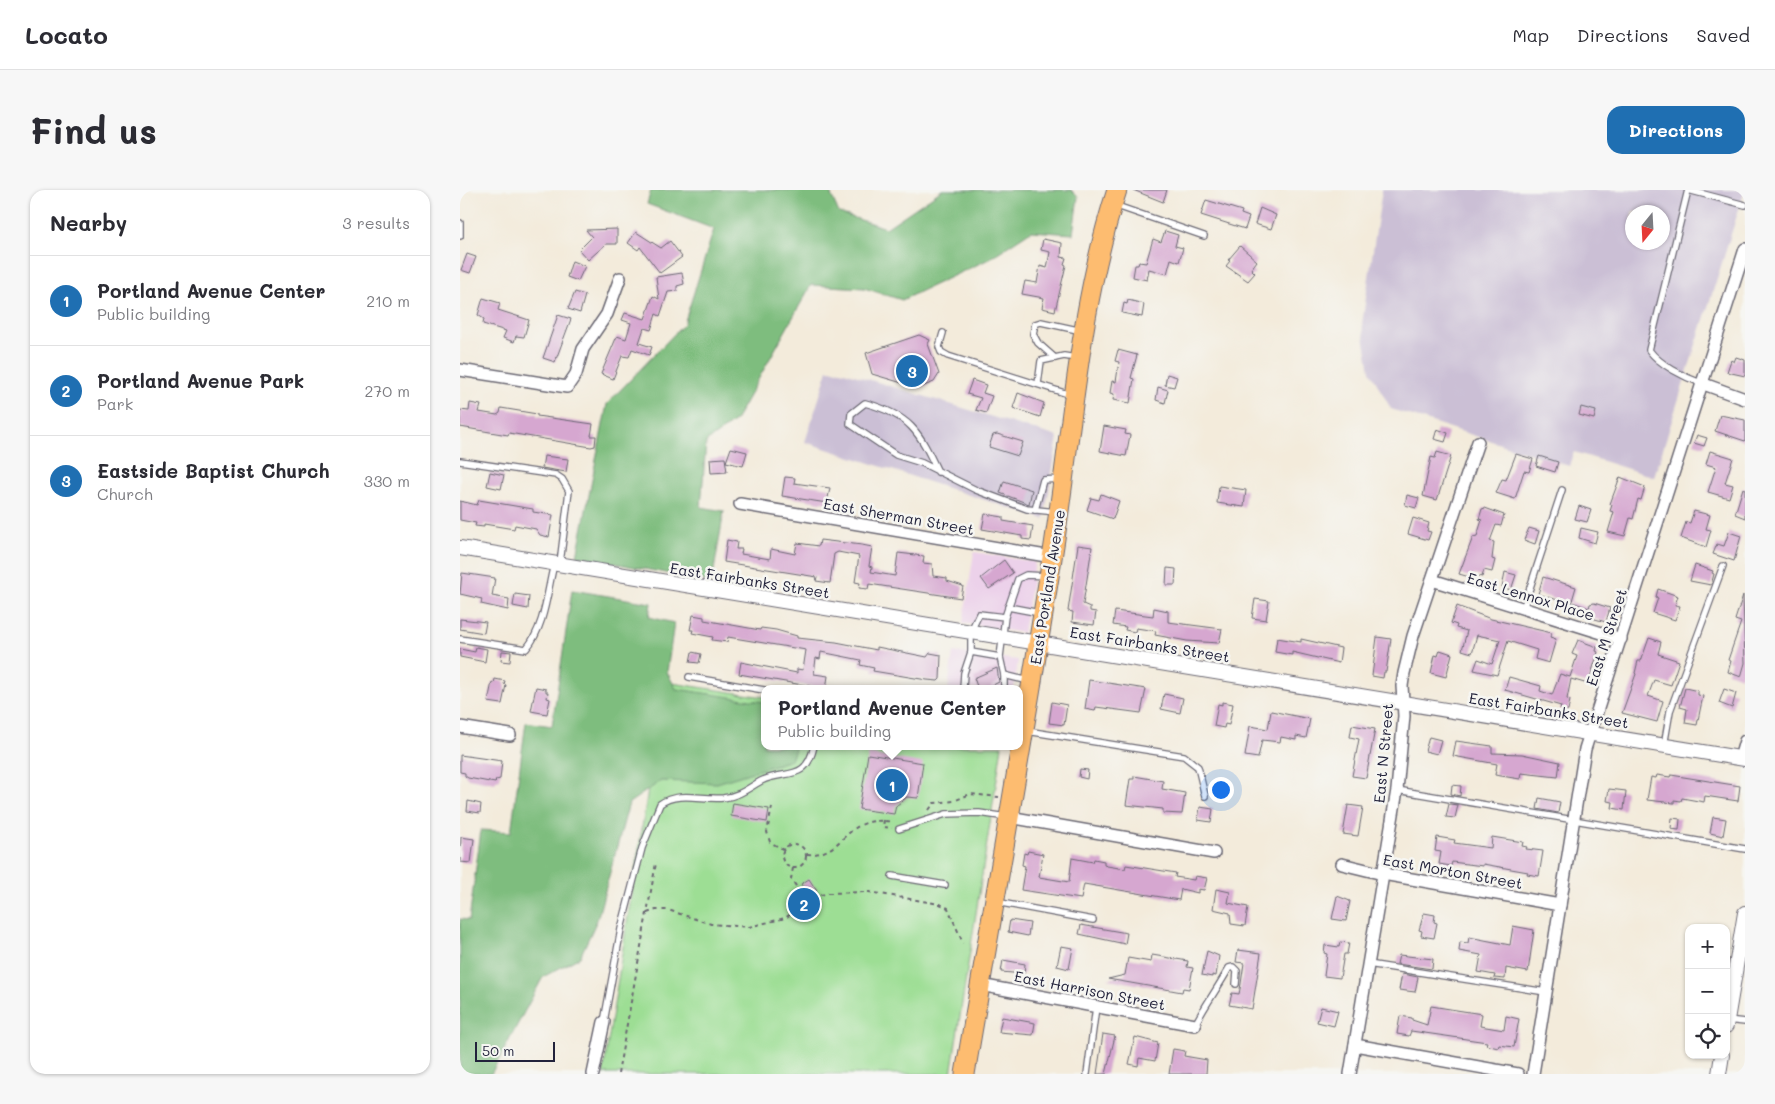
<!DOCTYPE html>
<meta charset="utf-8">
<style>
body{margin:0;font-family:Mali,sans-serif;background:#f7f7f7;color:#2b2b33}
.controls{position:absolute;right:15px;bottom:15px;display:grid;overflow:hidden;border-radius:10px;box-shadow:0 1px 4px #0004}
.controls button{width:45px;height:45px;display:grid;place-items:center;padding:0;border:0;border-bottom:1px solid #e1e1e2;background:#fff;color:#2b2b33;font:25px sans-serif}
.compass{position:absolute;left:1165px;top:15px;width:45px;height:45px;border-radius:50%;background:#fff;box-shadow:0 1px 4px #0004;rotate:198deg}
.scale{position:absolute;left:15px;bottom:12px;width:80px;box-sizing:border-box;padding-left:5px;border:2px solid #22223b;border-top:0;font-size:14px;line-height:18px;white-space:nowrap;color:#22223b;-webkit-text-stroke:4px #f6f6f2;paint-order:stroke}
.you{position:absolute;left:760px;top:599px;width:18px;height:18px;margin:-12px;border:4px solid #fff;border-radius:50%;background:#1a73e8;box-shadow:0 0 0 8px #1a73e833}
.badge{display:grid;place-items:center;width:32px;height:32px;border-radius:50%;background:#1f6fb2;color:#fff;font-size:16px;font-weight:700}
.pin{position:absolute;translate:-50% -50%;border:2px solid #fff;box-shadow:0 1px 5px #0006}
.popup{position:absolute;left:301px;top:495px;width:262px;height:65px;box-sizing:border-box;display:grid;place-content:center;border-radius:10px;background:#fff;filter:drop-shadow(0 1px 4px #0005);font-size:16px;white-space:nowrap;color:#7c7c81}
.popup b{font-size:19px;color:#2b2b33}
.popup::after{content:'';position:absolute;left:50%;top:100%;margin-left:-10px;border:10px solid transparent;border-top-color:#fff}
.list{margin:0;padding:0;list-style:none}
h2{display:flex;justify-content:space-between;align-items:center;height:65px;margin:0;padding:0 20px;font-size:21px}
h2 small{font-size:16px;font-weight:400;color:#7c7c81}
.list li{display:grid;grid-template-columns:32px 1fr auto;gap:15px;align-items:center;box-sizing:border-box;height:90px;padding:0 20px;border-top:1px solid #e1e1e2}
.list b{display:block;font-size:19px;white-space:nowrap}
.list p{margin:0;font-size:16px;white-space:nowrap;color:#7c7c81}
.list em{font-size:16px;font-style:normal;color:#7c7c81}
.icon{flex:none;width:28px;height:28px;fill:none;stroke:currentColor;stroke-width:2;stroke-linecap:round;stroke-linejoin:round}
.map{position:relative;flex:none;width:1285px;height:884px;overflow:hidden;border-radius:15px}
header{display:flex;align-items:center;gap:30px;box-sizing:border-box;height:70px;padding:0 25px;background:#fff;border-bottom:1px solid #e1e1e2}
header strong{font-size:24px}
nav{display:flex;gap:28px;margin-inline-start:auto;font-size:18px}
.intro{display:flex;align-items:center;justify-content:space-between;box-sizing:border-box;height:120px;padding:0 30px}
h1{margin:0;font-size:35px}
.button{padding:12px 22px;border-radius:15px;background:#1f6fb2;color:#fff;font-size:18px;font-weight:700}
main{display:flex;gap:30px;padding:0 30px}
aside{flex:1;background:#fff;border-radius:15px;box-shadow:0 1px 4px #0004}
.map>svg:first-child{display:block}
.built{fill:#ecd1ea}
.industrial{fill:#cbbfd5;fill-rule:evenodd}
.green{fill:#9dde94;stroke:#608068}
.forest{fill:#7ebd7e;stroke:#50705c}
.building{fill:#d6a7d0}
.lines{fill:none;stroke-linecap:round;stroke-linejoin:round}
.service-casing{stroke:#6b6873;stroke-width:8}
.minor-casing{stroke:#6b6873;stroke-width:14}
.tertiary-casing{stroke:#6b6873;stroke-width:16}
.primary-casing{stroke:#6b6873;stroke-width:21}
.path{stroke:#6b6873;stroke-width:2;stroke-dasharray:4 4;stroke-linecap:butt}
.service{stroke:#fff;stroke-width:5.5}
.minor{stroke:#fff;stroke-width:11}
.tertiary{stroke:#fff;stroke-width:14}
.primary{stroke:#fdbc70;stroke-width:19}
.labels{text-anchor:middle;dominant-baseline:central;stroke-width:5;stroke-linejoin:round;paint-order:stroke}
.street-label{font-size:15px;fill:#22223b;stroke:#f6f6f2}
</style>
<header>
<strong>Locato</strong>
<nav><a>Map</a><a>Directions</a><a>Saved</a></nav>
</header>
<div class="intro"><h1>Find us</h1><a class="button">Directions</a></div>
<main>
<aside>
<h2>Nearby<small>3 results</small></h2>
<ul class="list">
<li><span class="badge">1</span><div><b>Portland Avenue Center</b><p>Public building</p></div><em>210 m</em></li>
<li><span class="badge">2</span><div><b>Portland Avenue Park</b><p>Park</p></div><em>270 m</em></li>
<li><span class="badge">3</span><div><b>Eastside Baptist Church</b><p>Church</p></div><em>330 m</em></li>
</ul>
</aside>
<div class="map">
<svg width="1285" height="884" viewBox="0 0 1285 884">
<rect width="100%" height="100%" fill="#f6f6f2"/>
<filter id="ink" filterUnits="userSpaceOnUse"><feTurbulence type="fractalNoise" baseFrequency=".02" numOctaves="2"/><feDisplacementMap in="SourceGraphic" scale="10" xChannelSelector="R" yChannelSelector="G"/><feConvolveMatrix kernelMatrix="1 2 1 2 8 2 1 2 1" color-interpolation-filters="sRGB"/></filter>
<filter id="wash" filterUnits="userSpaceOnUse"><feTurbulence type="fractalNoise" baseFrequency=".0096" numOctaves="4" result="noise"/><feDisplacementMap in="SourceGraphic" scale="20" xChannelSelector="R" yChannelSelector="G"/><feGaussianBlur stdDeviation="1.12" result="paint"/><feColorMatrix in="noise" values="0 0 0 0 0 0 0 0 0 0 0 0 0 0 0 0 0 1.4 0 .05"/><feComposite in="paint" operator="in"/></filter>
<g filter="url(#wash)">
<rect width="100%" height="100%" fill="#f3ebdb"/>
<!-- built -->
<g class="built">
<polygon points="514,362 575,372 563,443 503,433"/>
<polygon points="493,462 558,470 554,499 488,499"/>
</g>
<!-- industrial -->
<g class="industrial">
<path d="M 922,0 L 1285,0 L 1194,287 L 1114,262 L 1109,276 L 931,219 L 910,181 L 902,134 ZM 1172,22 L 1202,22 L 1202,52 L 1172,52 Z"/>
<polygon points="368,180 381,181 598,247 584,329 345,252"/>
</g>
<!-- green -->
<polygon class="green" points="205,492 304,507 304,556 542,556 491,884 143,884"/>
<!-- forest -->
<g class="forest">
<polygon points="191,0 369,0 379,23 426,38 482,0 611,0 618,7 613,44 571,41 527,70 442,110 404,98 351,95 275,231 246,252 241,317 264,321 252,392 117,366 147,214 224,134 254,39 187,14"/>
<polygon points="112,400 191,413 189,427 214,433 207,482 216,499 304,512 304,556 336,556 331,570 257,593 201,591 169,613 137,730 120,767 83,787 31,884 0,884 0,729 9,730 21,640 51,642 66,532 92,536"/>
</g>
<g id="blocks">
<!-- building -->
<g class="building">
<polygon points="673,0 707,0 703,12"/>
<polygon points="746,10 782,21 781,24 789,27 785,39 741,25"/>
<polygon points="800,18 816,25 811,39 795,34"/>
<polygon points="157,39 157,54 146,54 128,70 119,60 132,47 126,40"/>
<polygon points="705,41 718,45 715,56 723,58 719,72 711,69 707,84 689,79 687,90 673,87 675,75 678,75 679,72 686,73 693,49 701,52"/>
<polygon points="176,42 201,58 210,51 222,67 200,83 180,57 178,60 168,53"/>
<polygon points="583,49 602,53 601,67 606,68 604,74 606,75 595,121 582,118 584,108 562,104 565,91 577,93 580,76 587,78 590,62 581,60"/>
<polygon points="780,56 797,71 791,79 795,83 788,91 766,76 770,71 768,70"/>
<polygon points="7,64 16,67 10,83 1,80"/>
<polygon points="112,71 125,76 118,91 107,87"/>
<polygon points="222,83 224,94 217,96 217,101 208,102 200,126 196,124 191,140 184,138 179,153 192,157 189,165 172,159 169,167 162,166 153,189 141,184 157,146 166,149 171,133 162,130 165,123 185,129 193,106 199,109 196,87"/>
<polygon points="115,102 125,105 120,123 108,119"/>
<polygon points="23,108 40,113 38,120 69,130 64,147 56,146 54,152 43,148 46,141 23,134 24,129 18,125"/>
<polygon points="668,110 684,114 682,127 662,123 664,113 667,114"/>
<polygon points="98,125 111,129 95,172 83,168"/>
<polygon points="459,145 470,150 468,154 479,184 474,192 459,198 412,184 406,163"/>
<polygon points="658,160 677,165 671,188 674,189 670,213 653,210 654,204 650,203 652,191 656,192 659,172 655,171"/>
<polygon points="1276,167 1285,170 1285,186 1267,182 1271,170 1274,172"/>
<polygon points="707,184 717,187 714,197 705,195"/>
<polygon points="512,190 526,195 523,203 532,206 526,223 516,220 521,208 507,204"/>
<polygon points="698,197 708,200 705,213 696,210"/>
<polygon points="558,203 584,213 580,227 553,218"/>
<polygon points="10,213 21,215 19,222 37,225 40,223 41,218 77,224 77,226 133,234 131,246 136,246 135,256 131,257 49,243 48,245 0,237 0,220 9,221"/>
<polygon points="1121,217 1136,221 1134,229 1119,225"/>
<polygon points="1260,225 1285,230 1285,251 1255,241"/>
<polygon points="644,236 666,240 665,244 670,245 666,266 640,261"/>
<polygon points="977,239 988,243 985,252 974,249"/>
<polygon points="537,244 563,252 558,266 529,257 533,245"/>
<polygon points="1237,245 1247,248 1244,256 1234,253"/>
<polygon points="271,258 287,262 283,276 266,272"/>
<polygon points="1250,261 1273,268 1265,293 1273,295 1269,308 1248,302 1256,277 1246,274"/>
<polygon points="977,262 991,266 977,310 963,306 971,267 975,268"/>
<polygon points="1056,264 1073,269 1069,282 1064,281 1055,309 1036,303 1042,289 1046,290"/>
<polygon points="84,266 108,269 106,282 82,278"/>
<polygon points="1079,266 1098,272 1095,282 1076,276"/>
<polygon points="265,268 267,282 251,283 250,269"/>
<polygon points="30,282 44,285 41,299 27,296"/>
<polygon points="325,287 335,288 334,293 370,298 367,313 322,306"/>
<polygon points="1160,287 1185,297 1181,310 1178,309 1173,329 1170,328 1165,346 1148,342 1154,322 1150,321 1152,315 1150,314"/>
<polygon points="544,291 572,300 569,314 540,303"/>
<polygon points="759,296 786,300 784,317 757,313"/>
<polygon points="1283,298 1285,299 1285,328 1275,324"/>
<polygon points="641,304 659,311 653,329 627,320 631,308 639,310"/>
<polygon points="947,305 959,308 956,318 945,315"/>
<polygon points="19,310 73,319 73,322 93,325 89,347 80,345 76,339 55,335 54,339 24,334 24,337 15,336 16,333 0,330 0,311 17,315"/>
<polygon points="1119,316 1131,320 1127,332 1115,329"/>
<polygon points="1025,318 1044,325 1041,336 1036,335 1030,351 1034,352 1032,369 1035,370 1032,382 1024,380 1022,387 1014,385 1013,388 999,384 1013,347 1017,346 1022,330 1019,329 1022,319"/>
<polygon points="1234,321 1250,325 1246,339 1251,340 1246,357 1221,348 1226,332 1230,333"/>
<polygon points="525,324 543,327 543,331 573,336 571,350 562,349 562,346 522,339"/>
<polygon points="953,328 969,333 967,341 971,342 968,350 948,344"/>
<polygon points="1069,338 1079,341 1075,354 1064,350"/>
<polygon points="1121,338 1138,342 1135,353 1119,348"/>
<polygon points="1269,342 1281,346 1274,371 1253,364 1257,354 1264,356"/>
<polygon points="267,350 277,352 276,359 282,359 281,364 310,369 311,359 335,364 337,353 359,356 360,350 402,355 412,357 409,376 412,377 411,382 435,386 438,363 464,366 463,373 472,374 473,386 487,388 487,391 503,396 501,408 409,394 408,399 399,398 400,393 395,392 399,366 378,362 374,364 370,393 356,391 357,387 264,372"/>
<polygon points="618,355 632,357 623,414 630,417 630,421 636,422 634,435 612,432 613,422 608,421"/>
<polygon points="544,370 553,383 529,399 521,388"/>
<polygon points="1235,375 1253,381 1252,383 1254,384 1251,395 1230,391"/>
<polygon points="707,378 716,379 715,395 706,395"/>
<polygon points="1045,382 1056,385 1051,400 1042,397"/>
<polygon points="2,383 35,388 32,406 49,409 48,420 21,414 22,409 0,404"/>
<polygon points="1083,387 1116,397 1111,414 1078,404"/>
<polygon points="1198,399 1218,406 1215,415 1220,416 1215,430 1193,423 1198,408 1196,407"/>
<polygon points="55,404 69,406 68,419 53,416"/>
<polygon points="1283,405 1285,473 1281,487 1268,482 1271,471 1268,470 1281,432 1275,430"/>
<polygon points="795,409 809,411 806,430 792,428"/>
<polygon points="1112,412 1129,418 1130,414 1134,413 1150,418 1146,432 1109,422"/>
<polygon points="997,416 1031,429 1092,443 1090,447 1096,449 1089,473 1075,469 1077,460 1048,451 1037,485 1014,480 1018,469 1032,474 1040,450 1017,445 1012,463 1002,460 1007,441 996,438 997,435 991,433"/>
<polygon points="694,418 708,421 708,432 762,439 759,453 727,451 695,445 696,441 676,438 675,442 665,440 666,437 653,435 655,421 693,426"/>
<polygon points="233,425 244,427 244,430 300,440 301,438 316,440 337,446 337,448 376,452 417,460 417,457 467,467 470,463 481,465 480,489 478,491 467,490 413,481 414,478 400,475 401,470 361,462 360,469 356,468 354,484 368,486 366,499 279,484 281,472 337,483 337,479 343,480 346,460 268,447 267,452 252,450 253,447 232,443 233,440 230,440"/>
<polygon points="0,429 26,432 24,443 0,439"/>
<polygon points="917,447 931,449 926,482 924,482 923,488 912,486"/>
<polygon points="817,448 841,452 841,449 881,458 879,473 832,462 832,465 815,462"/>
<polygon points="1189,448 1201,452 1198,464 1219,471 1211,495 1194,490 1188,506 1203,511 1197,532 1162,523 1176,484 1175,483 1178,471 1181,471"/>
<polygon points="1118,450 1137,457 1136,461 1138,462 1128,494 1111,489 1107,509 1110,510 1108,521 1100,519 1101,516 1045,500 1049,487 1081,496 1080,501 1092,505 1100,484 1110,487 1117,466 1112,464"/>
<polygon points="16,457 27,459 25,472 0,467 0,459 15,462"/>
<polygon points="980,460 992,464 986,487 971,483 975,465 978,466"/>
<polygon points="42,461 51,462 50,472 41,471"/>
<polygon points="232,462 241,464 239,473 230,472"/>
<polygon points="537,478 539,492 531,496 532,499 518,499 514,488"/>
<polygon points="35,489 45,491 44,494 46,495 42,514 28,512 32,492 34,493"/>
<polygon points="629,490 686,499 681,523 636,517 635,521 625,519"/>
<polygon points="76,497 86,499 86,502 88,502 87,508 90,509 87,524 71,521"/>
<polygon points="1225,498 1238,501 1238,505 1243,506 1237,535 1225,533 1227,519 1220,517"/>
<polygon points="1264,499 1276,503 1272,518 1259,513"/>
<polygon points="704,504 723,508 720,523 701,519"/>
<polygon points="592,512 607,515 604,535 589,533"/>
<polygon points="762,512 773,514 769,535 765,534 764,538 754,536 758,514 762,515"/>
<polygon points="811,521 850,529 846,548 836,546 836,550 821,547 820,552 802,550 798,568 785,566 790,536 808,539"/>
<polygon points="892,535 915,539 906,588 892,586 899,549 890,547"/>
<polygon points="969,547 981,550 977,564 965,561"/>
<polygon points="996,551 1032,556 1032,563 1062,564 1100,572 1098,587 1061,583 1060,589 1035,585 1037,574 993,566"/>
<polygon points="408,564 463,573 458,608 447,607 436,616 434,624 399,619"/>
<polygon points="0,565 42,571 40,589 36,590 35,593 8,588 5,586 5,583 0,582"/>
<polygon points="620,579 628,580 627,589 619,587"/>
<polygon points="1197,585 1210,587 1211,585 1280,596 1278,611 1245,606 1244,612 1222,608 1221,611 1214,610 1214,613 1187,610 1191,587 1196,588"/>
<polygon points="674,586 703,591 702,599 725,603 722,624 703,623 703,619 666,615 670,589 674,589"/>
<polygon points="992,595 1001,596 1000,606 991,604"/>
<polygon points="1149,599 1166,601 1164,620 1152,618 1153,612 1147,611"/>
<polygon points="1079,608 1100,612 1098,623 1077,619"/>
<polygon points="8,611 21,614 20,623 7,621"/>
<polygon points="273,613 309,619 307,632 271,626"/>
<polygon points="989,614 998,615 995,628 986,627"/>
<polygon points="888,615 903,617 898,646 883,644"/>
<polygon points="740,617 753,619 751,632 738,630"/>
<polygon points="1253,627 1266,629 1263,646 1250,643"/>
<polygon points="1212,628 1220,629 1219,640 1211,639"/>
<polygon points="1,647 14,649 11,673 0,672"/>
<polygon points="977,647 995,650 994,653 1031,658 1032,647 1063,652 1062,656 1067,657 1066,659 1083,661 1079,686 1067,684 1068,682 1023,674 1023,676 992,672 991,676 979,674 981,662 975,661"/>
<polygon points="568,661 583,664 579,687 609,692 612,668 633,672 634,669 644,671 644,675 647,676 665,679 666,675 716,683 715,687 734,690 735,686 747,688 744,700 738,699 738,703 721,699 719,710 624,694 621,709 561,700 565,676 562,675 564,663 567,664"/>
<polygon points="349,689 357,701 350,706 341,694"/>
<polygon points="756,699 770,702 768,713 788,717 785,736 771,734 770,723 753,719"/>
<polygon points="877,706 890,711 886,731 872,729"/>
<polygon points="964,723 975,725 974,732 977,733 974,748 961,746 962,741 959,740"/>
<polygon points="550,730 570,733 568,746 548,742"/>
<polygon points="621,735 667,743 665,754 619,744"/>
<polygon points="1053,736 1074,740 1068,782 1046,778 1045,789 1034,788 1035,785 1018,782 1021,765 999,761 1000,752 1008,753 1009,747 1050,755"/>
<polygon points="880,752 889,753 887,764 884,764 880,788 864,786 867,764 864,763 865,755 879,757"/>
<polygon points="601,756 613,758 609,779 597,776"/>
<polygon points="778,760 801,763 792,819 769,815 772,803 779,804 781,794 784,773 776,772"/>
<polygon points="747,761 759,766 756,786 752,785 752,787 742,785"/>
<polygon points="692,765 728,771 727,777 733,778 729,799 723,798 722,802 648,789 665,785 668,768 691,772"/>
<polygon points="939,765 973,769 972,779 937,774"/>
<polygon points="543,770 565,774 564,784 541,782"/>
<polygon points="942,784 958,787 955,802 939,800"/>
<polygon points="971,816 1022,824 1020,836 1044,840 1046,826 1059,829 1054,857 1039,855 1038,858 1026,855 1027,852 951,841 949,846 937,844 940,826 952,828 952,830 967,835"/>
<polygon points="861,817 878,821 874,836 857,832"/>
<polygon points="542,827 575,833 573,845 539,842"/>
<polygon points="643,844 655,846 646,884 637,884"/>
<polygon points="675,847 698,853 695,871 679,868 678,876 669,874"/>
<polygon points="713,859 725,861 724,866 747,870 746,884 709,884"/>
</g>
</g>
</g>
<g filter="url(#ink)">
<use href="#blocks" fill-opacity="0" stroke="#6b6873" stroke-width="1"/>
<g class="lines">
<defs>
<g id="service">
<path d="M 1228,0 L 1189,160 C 1200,175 1224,187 1241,193"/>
<polyline points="1228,0 1285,15"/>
<polyline points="654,15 744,46"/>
<polyline points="0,33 0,46"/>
<polyline points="483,143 479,157 481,162 488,166 611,205"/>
<polyline points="595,168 578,153 573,144 575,134 581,132 622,141"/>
<polyline points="578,194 581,171 604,166 616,168"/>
<polyline points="0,271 96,285 102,289 109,301 100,373"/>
<path d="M 478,282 C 459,241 450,225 405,213 L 391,224 L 390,234 L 436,265 L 462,273 L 516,300 L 567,319 L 597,322"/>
<polyline points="575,320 583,290 600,289"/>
<polyline points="548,417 580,423"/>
<polyline points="1063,419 1102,300"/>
<polyline points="545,427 519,424 511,441 511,462 540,467 545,427 558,389 566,385 587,386"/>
<path d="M 0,449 L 66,459 C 85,437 87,402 94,374"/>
<polyline points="540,467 544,485 544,499"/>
<polyline points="544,485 569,491"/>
<polyline points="229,487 304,500"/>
<polyline points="503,499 504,483 511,462"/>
<polyline points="567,541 724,566 738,577 745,606"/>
<polyline points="1204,556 1210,521 1263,376"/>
<polyline points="937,600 1285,659"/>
<polyline points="439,639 486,624 519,623 547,627"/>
<polyline points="432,686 485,695"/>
<polyline points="536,712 633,730"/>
<polyline points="908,774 1086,802"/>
<polyline points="1267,830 1285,832"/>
<path d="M 144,832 L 161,739 L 182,658 L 200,614 C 218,601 242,610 263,608 C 280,606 288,598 301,591 C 325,579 346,593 354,556"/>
<path d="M 735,835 C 745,815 758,798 769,778 L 773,777 L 777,781 L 776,794"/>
<polyline points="627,884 636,817"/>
</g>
<g id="minor">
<polyline points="0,180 107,197 116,184 123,159 147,124 160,88"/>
<polyline points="1241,193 1285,209"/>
<polyline points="280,314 592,367"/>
<polyline points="972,390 1161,449"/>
<polyline points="0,537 50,545"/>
<polyline points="1280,568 1285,551"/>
<polyline points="549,627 754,663"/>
<polyline points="882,674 923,684 1100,715"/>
<polyline points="520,795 735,835"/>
<polyline points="895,855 1058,884"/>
<polyline points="133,884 144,832"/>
<polyline points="890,884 937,600 944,526 942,496 944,483 953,446 1018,252"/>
<polyline points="1073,884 1125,559 1285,59"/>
</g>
<g id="tertiary">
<polyline points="0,358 1285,569"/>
<polyline points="1266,836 1285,723"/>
<polyline points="1259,884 1262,865"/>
</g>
<path id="primary" d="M 505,884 C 534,712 565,540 592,368 C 612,245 618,119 657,0"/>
</defs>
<!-- service casing -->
<use href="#service" class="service-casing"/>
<!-- minor casing -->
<use href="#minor" class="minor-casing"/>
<!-- tertiary casing -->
<use href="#tertiary" class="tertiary-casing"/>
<!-- primary casing -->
<use href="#primary" class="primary-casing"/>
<!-- path -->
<g class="path">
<polyline points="312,617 307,642 310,652 324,660"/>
<polyline points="469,620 474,613 494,611 510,604 539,607"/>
<polyline points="424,630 423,637 432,638"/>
<circle cx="334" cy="666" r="12"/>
<path d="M 347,664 C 386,667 383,623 433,632"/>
<polyline points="333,678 331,689 348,713"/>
<polyline points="187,723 196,720 208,720 251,734 289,737 325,728 358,706 368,703 409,702 480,714 488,718 503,753"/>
<polyline points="158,884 196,673"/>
</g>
<!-- service -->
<use href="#service" class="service"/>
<!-- minor -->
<use href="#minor" class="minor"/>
<!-- tertiary -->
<use href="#tertiary" class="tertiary"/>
<!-- primary -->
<use href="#primary" class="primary"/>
</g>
</g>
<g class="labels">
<!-- street labels -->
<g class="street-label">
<text transform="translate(439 326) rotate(10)">East Sherman Street</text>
<text transform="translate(290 390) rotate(9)">East Fairbanks Street</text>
<text transform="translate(587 397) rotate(-81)">East Portland Avenue</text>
<text transform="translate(1071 406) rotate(17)">East Lennox Place</text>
<text transform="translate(1146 447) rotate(-72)">East M Street</text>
<text transform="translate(690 454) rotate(9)">East Fairbanks Street</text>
<text transform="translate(1089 520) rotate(9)">East Fairbanks Street</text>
<text transform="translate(923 563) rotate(-85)">East N Street</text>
<text transform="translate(993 681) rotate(10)">East Morton Street</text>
<text transform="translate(630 800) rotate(11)">East Harrison Street</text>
</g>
</g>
</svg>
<div class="controls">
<button>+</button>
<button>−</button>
<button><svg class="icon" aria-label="locate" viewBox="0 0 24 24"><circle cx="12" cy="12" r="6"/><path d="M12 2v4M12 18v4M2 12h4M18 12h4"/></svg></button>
</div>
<svg class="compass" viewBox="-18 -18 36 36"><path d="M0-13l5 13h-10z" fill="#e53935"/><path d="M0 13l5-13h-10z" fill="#7c7c81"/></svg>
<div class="scale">50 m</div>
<div class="you"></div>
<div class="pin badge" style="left:432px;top:595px">1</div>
<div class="popup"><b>Portland Avenue Center</b>Public building</div>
<div class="pin badge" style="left:344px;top:714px">2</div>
<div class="pin badge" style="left:452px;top:181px">3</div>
</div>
</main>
